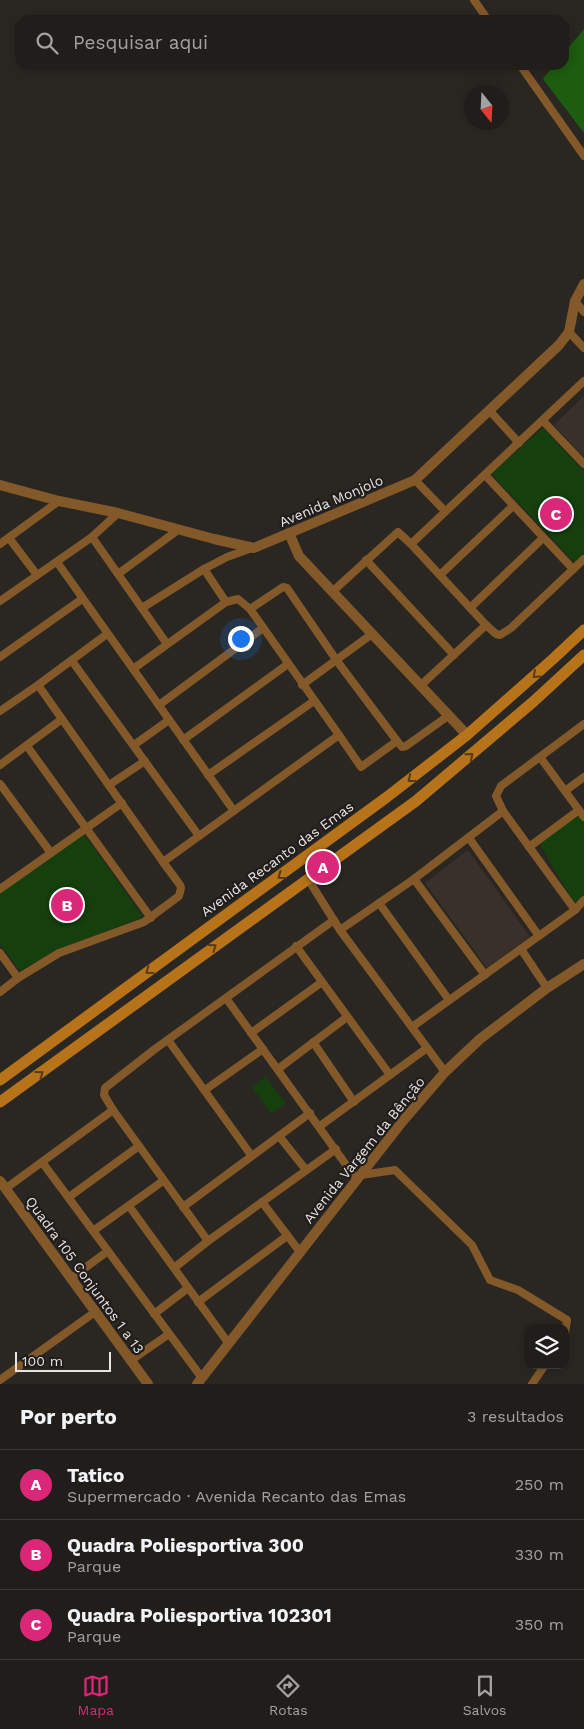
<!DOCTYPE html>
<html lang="pt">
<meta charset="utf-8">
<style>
body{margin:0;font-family:"Work Sans",sans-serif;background:#282623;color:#f1f3f6}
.controls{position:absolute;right:15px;bottom:15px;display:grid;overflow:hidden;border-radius:10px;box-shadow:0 2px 12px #0003}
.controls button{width:45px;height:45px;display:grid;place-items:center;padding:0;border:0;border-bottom:1px solid #3d3b39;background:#201d1a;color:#f1f3f6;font:25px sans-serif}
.compass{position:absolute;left:464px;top:85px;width:45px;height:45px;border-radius:50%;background:#201d1a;box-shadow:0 2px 12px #0003;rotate:162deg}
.scale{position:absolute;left:15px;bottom:12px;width:96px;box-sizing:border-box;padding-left:5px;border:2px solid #e7e5e2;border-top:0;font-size:14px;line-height:18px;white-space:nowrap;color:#e7e5e2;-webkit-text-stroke:4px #201d1a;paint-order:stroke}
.you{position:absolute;left:240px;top:638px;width:18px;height:18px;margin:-12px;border:4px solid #fff;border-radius:50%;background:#1a73e8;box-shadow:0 0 0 8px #1a73e833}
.badge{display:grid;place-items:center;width:32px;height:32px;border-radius:50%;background:#db2777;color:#fff;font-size:16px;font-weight:700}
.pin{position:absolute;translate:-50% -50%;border:2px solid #fff;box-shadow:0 1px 5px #0006}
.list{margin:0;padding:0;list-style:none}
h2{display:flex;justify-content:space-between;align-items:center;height:65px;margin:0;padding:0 20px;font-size:21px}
h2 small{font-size:16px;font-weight:400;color:#a2a2a2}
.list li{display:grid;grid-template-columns:32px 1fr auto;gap:15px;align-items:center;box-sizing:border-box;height:70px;padding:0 20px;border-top:1px solid #3d3b39}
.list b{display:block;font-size:19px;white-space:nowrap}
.list p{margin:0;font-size:16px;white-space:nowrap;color:#a2a2a2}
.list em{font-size:16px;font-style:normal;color:#a2a2a2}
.icon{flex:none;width:28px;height:28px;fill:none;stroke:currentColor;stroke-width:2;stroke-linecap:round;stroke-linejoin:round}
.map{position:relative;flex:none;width:584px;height:1384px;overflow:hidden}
.search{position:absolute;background:#201d1a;box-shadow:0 2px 12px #0003;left:15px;right:15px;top:15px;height:55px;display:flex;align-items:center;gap:12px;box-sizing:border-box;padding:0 18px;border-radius:15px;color:#a2a2a2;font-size:19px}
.sheet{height:275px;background:#201d1a}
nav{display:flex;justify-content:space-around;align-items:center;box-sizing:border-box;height:70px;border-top:1px solid #3d3b39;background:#201d1a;font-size:14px;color:#a2a2a2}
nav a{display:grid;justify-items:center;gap:2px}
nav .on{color:#db2777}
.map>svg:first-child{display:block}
.built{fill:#393129}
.green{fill:#153f0d}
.forest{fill:#1c5d0f}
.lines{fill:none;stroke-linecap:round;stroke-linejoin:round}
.minor{stroke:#835929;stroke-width:8}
.tertiary{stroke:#835929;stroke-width:10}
.secondary{stroke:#b6731a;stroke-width:11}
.oneway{stroke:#543b1a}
.labels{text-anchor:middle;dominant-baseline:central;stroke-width:4.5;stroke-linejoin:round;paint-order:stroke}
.street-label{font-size:14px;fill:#e7e5e2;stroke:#201d1a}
</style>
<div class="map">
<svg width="584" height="1384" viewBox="0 0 584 1384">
<rect width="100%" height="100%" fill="#2a2723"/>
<!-- built -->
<g class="built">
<polygon points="584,396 584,457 554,425"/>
<polygon points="468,850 530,937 487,968 425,883"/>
</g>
<!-- green -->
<g class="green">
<polygon points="543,428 584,471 584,553 575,563 491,474"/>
<polygon points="578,814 584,822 584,895 574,903 539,843"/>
<polygon points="84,834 143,917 57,950 20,971 0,944 0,893"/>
<polygon points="265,1077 286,1103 271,1114 252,1087"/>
</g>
<!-- forest -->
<polygon class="forest" points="584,29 584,133 543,79 554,65 564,65 564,53"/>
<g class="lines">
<!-- minor -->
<g class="minor">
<polyline points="474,0 488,20"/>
<polyline points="520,65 584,156"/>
<polyline points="575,301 584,312"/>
<polyline points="569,332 584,348"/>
<polyline points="489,410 519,443"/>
<polyline points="543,421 584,464"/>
<polyline points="485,475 573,569"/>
<polyline points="415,480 445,511"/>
<polyline points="92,537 167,644"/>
<polyline points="9,538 37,575"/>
<polyline points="0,544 59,501"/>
<polyline points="411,544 584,381"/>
<polyline points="366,560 454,655"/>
<polyline points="57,562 234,811"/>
<polyline points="204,569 226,602"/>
<polyline points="118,574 178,530"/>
<polyline points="440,575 513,506"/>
<polyline points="332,592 398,532 411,544 486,625 496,634 500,635 511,628 584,559"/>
<polyline points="0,601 92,537 118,513"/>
<polyline points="142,608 204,569 227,557 252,548"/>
<polyline points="470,608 543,538"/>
<polyline points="250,609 283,587 287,588 337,661 397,741"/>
<polyline points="0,657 82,599"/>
<polyline points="72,661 199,836"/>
<polyline points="133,669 226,602 238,599 250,609 339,735"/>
<polyline points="38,685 163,862"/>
<polyline points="302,685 372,634"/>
<polyline points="420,686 486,625"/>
<polyline points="159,705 263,628"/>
<polyline points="0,711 38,685 107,634"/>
<polyline points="183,740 288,664"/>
<polyline points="134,745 169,720"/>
<polyline points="27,746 151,918"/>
<polyline points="540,757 584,817"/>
<polyline points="0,765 62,719"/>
<polyline points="208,775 314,701"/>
<polyline points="0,784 51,853"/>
<polyline points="109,785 145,761"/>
<polyline points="565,791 584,777"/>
<polyline points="469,838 539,936"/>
<polyline points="529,847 579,810"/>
<polyline points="308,879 340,930 445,1072"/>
<polyline points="414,879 485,975"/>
<polyline points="0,889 122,803"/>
<polyline points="379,903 449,1000"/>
<polyline points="575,910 503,811 496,796 501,786 584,724"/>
<polyline points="340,930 414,879 503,811"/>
<polyline points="296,946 390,1075"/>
<polyline points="521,949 547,988"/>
<polyline points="0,953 18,978"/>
<polyline points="0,992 18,978 59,953 144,922 179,896 181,888 180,885 163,862 339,735 361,767 397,741 402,747 406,746 448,716"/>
<polyline points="226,998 357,1180"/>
<polyline points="412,1027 575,910 584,900"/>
<polyline points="251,1033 322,982"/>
<polyline points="168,1040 251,1155"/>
<polyline points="313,1042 354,1102"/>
<polyline points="278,1069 347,1017"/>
<polyline points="205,1090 263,1049"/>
<polyline points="320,1126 427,1048"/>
<polyline points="279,1136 306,1170"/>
<polyline points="42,1162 202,1378"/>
<polyline points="361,1175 395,1170 472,1245 490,1280 518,1290 567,1320 565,1334"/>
<polyline points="5,1189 113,1110"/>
<polyline points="69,1197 139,1146"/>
<polyline points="262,1202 300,1252"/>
<polyline points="129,1206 229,1344"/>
<polyline points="183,1207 310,1113"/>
<polyline points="93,1231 163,1181"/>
<polyline points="208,1241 113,1110 104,1095 105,1088 155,1049 334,920"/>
<polyline points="174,1268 208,1241 336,1149"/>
<polyline points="70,1279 108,1251"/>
<polyline points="198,1302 287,1236"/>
<polyline points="154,1314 188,1288"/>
<polyline points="130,1361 169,1334"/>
<polyline points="0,1380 95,1312"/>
<polyline points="532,1384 545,1365"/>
</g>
<!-- tertiary -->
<g class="tertiary">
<polyline points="0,485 59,501 118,513 214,539 254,548 415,480 559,345 569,332 575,301 584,284"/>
<polyline points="289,533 299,556 467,735"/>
<polyline points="0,1181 148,1384"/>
<polyline points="197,1384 402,1122 445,1072 480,1039 547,988 584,964"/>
</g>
<!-- secondary -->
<g class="secondary">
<polyline points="0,1080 387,797 467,735 553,659 584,630"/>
<polyline points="0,1102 416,801 533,702 584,655"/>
</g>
</g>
<!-- one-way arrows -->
<defs><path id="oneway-chevron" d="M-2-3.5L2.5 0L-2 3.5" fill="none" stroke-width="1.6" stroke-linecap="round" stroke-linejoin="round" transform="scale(1.25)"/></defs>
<g class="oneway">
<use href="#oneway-chevron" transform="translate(536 675) rotate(138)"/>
<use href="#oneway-chevron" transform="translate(470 756) rotate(-40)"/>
<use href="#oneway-chevron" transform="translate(411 779) rotate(142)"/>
<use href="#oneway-chevron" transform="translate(281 876) rotate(144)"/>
<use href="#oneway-chevron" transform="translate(213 947) rotate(-36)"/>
<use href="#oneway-chevron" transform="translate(149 971) rotate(144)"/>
<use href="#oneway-chevron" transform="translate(40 1074) rotate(-36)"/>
</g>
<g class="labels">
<!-- street labels -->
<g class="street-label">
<text transform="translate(331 501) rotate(-23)">Avenida Monjolo</text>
<text transform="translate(277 859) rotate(-36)">Avenida Recanto das Emas</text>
<text transform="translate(364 1150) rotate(-51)">Avenida Vargem da Bênção</text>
<text transform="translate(85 1275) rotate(54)">Quadra 105 Conjuntos 1 a 13</text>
</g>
</g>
</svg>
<div class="controls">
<button><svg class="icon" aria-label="layers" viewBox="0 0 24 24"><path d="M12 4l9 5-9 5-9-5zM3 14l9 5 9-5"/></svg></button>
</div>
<svg class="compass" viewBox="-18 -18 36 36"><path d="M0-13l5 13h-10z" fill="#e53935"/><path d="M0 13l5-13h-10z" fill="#a2a2a2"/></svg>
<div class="scale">100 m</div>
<div class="you"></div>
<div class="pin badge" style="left:323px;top:867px">A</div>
<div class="pin badge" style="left:67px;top:905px">B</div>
<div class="pin badge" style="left:556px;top:514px">C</div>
<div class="search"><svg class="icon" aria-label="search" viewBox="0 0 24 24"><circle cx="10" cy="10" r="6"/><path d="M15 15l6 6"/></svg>Pesquisar aqui</div>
</div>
<section class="sheet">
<h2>Por perto<small>3 resultados</small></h2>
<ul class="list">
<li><span class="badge">A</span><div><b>Tatico</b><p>Supermercado · Avenida Recanto das Emas</p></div><em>250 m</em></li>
<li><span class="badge">B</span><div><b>Quadra Poliesportiva 300</b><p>Parque</p></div><em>330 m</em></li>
<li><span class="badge">C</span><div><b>Quadra Poliesportiva 102301</b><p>Parque</p></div><em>350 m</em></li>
</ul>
</section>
<nav>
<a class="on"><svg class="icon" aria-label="map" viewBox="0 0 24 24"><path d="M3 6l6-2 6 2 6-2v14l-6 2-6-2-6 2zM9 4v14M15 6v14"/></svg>Mapa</a>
<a><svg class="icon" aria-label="directions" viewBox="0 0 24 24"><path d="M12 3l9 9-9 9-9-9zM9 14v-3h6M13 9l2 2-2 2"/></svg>Rotas</a>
<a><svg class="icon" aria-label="saved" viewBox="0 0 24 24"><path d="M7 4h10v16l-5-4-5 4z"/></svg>Salvos</a>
</nav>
